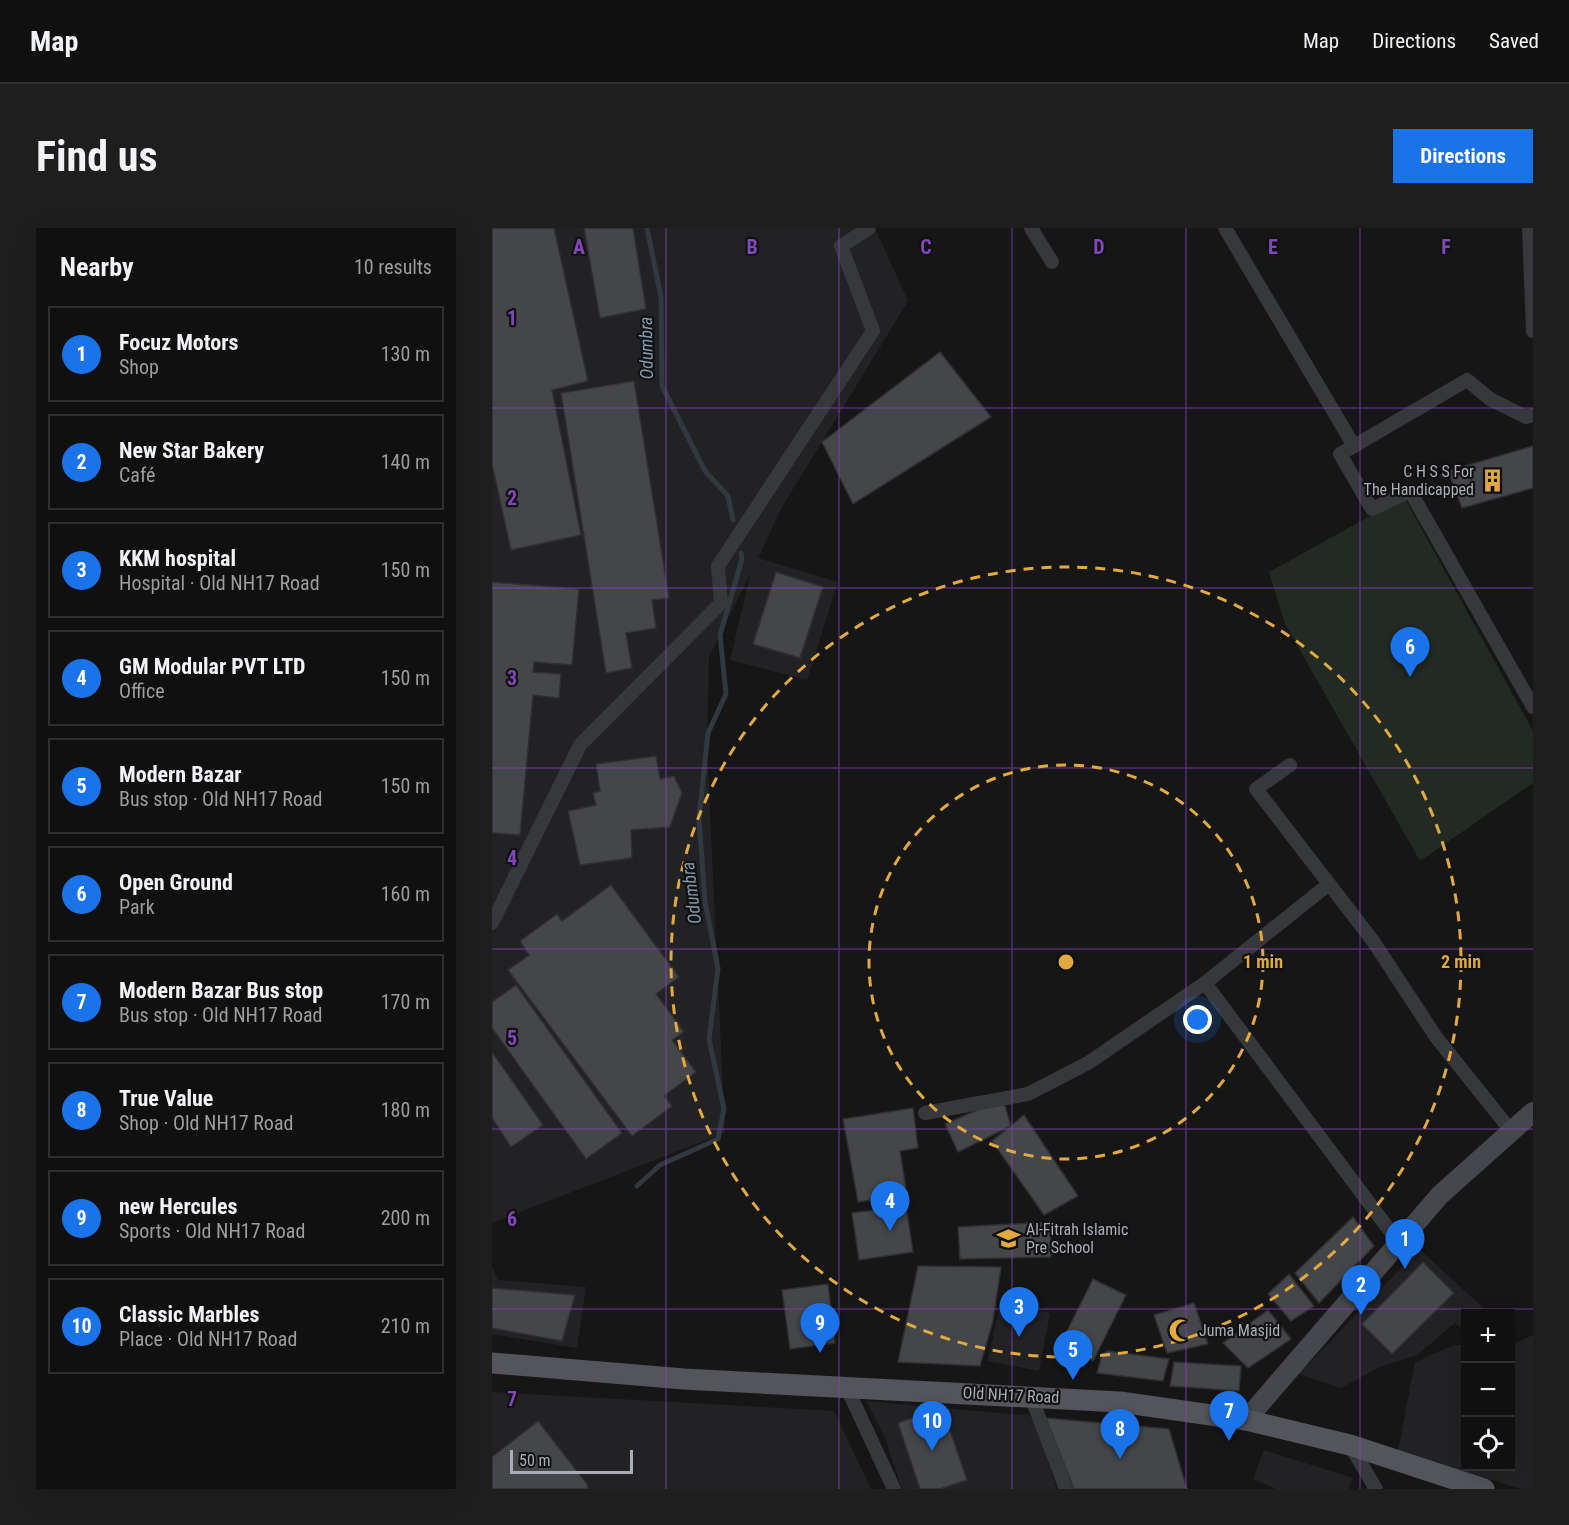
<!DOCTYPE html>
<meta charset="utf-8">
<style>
body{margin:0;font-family:"Roboto Condensed",sans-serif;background:#1e1e1f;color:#f1f3f6}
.controls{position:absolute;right:18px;bottom:18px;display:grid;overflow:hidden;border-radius:0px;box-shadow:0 6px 24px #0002}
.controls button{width:54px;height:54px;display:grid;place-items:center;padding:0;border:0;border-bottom:2px solid #303031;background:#101011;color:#f1f3f6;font:30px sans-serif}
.scale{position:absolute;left:18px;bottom:15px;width:123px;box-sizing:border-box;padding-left:6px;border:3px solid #a9adb6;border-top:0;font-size:16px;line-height:21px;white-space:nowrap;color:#a9adb6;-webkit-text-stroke:4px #111112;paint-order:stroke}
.you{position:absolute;left:706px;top:792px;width:21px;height:21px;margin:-15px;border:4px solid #fff;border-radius:50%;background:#1a73e8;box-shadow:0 0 0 9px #1a73e833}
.badge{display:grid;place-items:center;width:39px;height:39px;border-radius:50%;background:#1a73e8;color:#fff;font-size:20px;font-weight:700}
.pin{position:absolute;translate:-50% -50px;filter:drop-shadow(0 2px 3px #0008)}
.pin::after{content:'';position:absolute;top:32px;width:21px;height:18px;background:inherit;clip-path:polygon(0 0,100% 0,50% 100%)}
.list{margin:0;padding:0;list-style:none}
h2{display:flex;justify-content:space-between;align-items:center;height:78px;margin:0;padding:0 24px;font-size:26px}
h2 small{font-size:20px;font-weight:400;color:#9c9d9f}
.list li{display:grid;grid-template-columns:39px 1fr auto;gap:18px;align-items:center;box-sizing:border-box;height:96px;margin:0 12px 12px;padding:0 12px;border:2px solid #303031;border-radius:0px}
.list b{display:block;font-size:22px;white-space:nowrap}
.list p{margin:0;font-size:20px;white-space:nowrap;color:#9c9d9f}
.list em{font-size:20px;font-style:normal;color:#9c9d9f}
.icon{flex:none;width:33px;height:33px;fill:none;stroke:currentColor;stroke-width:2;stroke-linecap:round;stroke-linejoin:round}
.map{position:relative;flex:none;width:1041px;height:1261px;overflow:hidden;border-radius:0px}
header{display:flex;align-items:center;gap:36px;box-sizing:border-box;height:84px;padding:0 30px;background:#101011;border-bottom:2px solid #303031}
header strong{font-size:28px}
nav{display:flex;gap:33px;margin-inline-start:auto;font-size:21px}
.intro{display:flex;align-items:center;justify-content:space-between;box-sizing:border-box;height:144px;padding:0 36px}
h1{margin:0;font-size:42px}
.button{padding:15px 27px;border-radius:0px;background:#1a73e8;color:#fff;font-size:21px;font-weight:700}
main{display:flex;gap:36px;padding:0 36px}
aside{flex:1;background:#101011;border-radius:0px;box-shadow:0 6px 24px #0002}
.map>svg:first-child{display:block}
.built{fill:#222224}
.green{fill:#222a23}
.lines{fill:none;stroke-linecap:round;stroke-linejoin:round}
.stream{stroke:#30393f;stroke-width:5}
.building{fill:#45464a;stroke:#303033;stroke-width:1.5}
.minor{stroke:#37383c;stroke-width:14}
.secondary{stroke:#45474c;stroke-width:20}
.primary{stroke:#53555b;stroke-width:21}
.grid{fill:none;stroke:#8446bd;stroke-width:1.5;stroke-opacity:0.55}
.ring{fill:none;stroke:#e3a941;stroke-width:3;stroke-dasharray:10 8}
.labels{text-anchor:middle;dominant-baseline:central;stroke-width:4.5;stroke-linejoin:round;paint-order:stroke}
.poi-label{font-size:16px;fill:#a9adb6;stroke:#111112;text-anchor:start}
.street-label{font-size:16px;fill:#a9adb6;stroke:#111112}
.water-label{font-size:18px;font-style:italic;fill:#829baf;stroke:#111112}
.grid-label{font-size:20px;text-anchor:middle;font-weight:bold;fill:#8446bd;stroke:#111112;stroke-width:4.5;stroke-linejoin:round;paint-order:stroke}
.centre{fill:#e3a941;stroke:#111112;stroke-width:3}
.ring-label{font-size:18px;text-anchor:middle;font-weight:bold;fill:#e3a941;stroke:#111112;stroke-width:4.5;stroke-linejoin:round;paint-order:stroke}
</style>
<header>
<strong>Map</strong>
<nav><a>Map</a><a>Directions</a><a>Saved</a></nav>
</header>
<div class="intro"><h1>Find us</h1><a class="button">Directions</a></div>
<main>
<aside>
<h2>Nearby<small>10 results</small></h2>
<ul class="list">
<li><span class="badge">1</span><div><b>Focuz Motors</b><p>Shop</p></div><em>130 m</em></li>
<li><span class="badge">2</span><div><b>New Star Bakery</b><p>Café</p></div><em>140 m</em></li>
<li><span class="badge">3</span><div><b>KKM hospital</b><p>Hospital · Old NH17 Road</p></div><em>150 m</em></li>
<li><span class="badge">4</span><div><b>GM Modular PVT LTD</b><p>Office</p></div><em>150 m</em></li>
<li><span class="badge">5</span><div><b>Modern Bazar</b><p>Bus stop · Old NH17 Road</p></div><em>150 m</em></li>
<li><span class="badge">6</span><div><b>Open Ground</b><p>Park</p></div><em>160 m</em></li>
<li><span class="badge">7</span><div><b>Modern Bazar Bus stop</b><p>Bus stop · Old NH17 Road</p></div><em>170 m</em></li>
<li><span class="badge">8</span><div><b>True Value</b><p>Shop · Old NH17 Road</p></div><em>180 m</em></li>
<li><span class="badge">9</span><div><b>new Hercules</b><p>Sports · Old NH17 Road</p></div><em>200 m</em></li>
<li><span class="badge">10</span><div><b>Classic Marbles</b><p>Place · Old NH17 Road</p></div><em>210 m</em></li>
</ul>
</aside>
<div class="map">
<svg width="1041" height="1261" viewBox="0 0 1041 1261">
<rect width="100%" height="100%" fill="#161617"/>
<!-- built -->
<g class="built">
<polygon points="8,0 383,0 416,73 290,279 266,330 346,354 315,452 238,432 259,344 217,429 215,520 233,905 0,995 0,2"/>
<polygon points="927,1021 996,1084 974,1086 973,1104 963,1095 925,1127 888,1139 849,1160 807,1146"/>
<polygon points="0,1038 6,1052 94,1059 85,1120 0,1106"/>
<polygon points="508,1075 558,1085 547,1143 496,1133"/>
<polygon points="1041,1107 1041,1261 1029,1261 906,1223 923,1134 962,1117 973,1117 974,1238 1018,1238 1019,1117"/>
<polygon points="0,1164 342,1183 379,1261 0,1261"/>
<polygon points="374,1173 541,1188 565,1261 410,1261 393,1210"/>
<polygon points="772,1222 861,1250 856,1261 785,1261 761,1251"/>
</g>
<!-- green -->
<polygon class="green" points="912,269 1041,503 1041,555 928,633 793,396 777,344"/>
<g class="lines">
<!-- stream -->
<g class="stream">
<polyline points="155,0 169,69 170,158 213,243 236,268 241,292"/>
<polyline points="145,958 168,937 226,911 232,881 217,811 226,740 213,674 207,591 216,505 234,466 228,407 250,331 249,325"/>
</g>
</g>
<!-- building -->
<g class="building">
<polygon points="0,0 62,0 96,153 60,162 89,307 19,322 0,236"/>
<polygon points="92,0 141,0 154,81 108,90"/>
<polygon points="448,124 499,189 361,276 330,214"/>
<polygon points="142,153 177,370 160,372 164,400 134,405 140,440 114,445 69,165"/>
<polygon points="1041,218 1041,260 970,280 956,243"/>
<polygon points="284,344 331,359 308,430 261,416"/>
<polygon points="0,354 87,361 80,437 42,434 41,444 69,446 67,470 41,467 28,607 0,605"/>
<polygon points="164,528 168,551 182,548 190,565 178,599 139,602 140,630 88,637 76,583 104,577 101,565 108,563 104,536"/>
<polygon points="119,657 187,749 164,766 192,804 180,812 204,844 172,868 180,878 140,908 16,742 37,727 28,713 65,686 70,693"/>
<polygon points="24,757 130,905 94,931 0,800 0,774"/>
<polygon points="0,824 51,897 19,919 0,890"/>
<polygon points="511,871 519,898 466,924 453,896"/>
<polygon points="421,880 426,920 408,923 415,967 366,974 351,891"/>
<polygon points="532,887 586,968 552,987 500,913"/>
<polygon points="414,978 421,1024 367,1032 360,985"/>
<polygon points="861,989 882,1018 827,1075 803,1045"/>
<polygon points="558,994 559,1029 468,1031 466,999"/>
<polygon points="931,1034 962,1065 900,1126 870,1096"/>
<polygon points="426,1038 509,1039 501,1093 488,1138 406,1134"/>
<polygon points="797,1046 822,1078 799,1093 776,1066"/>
<polygon points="601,1051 634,1067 601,1133 568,1117"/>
<polygon points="336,1056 343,1115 298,1121 290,1062"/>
<polygon points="0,1060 83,1067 70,1113 0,1100"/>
<polygon points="702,1075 716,1116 675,1125 662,1087"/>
<polygon points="776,1082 799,1111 756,1140 731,1115"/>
<polygon points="615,1123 677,1131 671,1153 605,1145 610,1127"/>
<polygon points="682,1134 749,1138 747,1163 678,1158"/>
<polygon points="434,1185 453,1188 475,1252 448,1261 428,1261 406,1195"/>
<polygon points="554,1190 677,1201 695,1261 582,1261"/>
<polygon points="46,1193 95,1256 96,1261 0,1261 0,1229"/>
</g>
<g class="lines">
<!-- minor -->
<g class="minor">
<polyline points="539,0 560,34"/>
<polyline points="733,0 862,218 975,152 998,171 1034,189 1041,187"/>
<polyline points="1037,0 1041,103"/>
<polyline points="862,218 848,226 880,281 918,263 1041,479"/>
<polyline points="798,537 764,561 881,713 944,809 1020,904"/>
<polyline points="837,656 713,755 907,1015"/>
<polyline points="0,695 88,517 229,375 226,338 381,103 349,18 377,0"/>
<polyline points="433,885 536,866 596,835 713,755"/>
<polyline points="355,1160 402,1261"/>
<polyline points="539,1168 574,1261"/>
<polyline points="858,1217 884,1261"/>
</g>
<!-- secondary -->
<polyline class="secondary" points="754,1192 948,967 1041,884"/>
<!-- primary -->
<polyline class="primary" points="0,1135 192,1151 628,1174 754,1192 858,1217 992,1261"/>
</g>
<!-- grid -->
<path class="grid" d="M 174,0 L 174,1261M 347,0 L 347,1261M 520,0 L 520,1261M 694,0 L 694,1261M 868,0 L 868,1261M 0,180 L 1041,180M 0,360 L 1041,360M 0,540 L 1041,540M 0,721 L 1041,721M 0,901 L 1041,901M 0,1081 L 1041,1081"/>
<!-- distance rings -->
<g class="ring">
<circle cx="574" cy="734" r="197"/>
<circle cx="574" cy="734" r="395"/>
</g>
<!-- icons -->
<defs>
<symbol id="building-bare" viewBox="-9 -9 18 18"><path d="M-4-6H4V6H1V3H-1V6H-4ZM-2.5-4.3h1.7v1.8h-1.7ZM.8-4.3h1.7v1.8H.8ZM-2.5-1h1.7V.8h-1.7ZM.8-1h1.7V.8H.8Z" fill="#e3a941" stroke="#111112" stroke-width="2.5" paint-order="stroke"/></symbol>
<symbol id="school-bare" viewBox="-9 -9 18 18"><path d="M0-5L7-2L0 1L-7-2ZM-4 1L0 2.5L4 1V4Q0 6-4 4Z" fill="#e3a941" stroke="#111112" stroke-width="2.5" paint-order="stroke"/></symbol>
<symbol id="mosque-bare" viewBox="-9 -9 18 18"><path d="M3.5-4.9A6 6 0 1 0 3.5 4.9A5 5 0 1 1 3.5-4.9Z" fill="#e3a941" stroke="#111112" stroke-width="2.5" paint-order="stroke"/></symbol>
</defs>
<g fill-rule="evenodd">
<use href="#building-bare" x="984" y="236" width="33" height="33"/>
<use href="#school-bare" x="500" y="994" width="33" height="33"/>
<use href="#mosque-bare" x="672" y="1086" width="33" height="33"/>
</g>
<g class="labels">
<!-- poi labels -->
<g class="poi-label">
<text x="982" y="243" text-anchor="end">C H S S For<tspan x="982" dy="18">The Handicapped</tspan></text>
<text x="534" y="1001">Al-Fitrah Islamic<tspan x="534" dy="18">Pre School</tspan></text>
<text x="707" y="1102">Juma Masjid</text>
</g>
<!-- street labels -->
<g class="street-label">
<text transform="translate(519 1167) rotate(3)">Old NH17 Road</text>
</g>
<!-- water labels -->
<g class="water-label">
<text transform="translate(154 120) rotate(-91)">Odumbra</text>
<text transform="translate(199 665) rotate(-97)">Odumbra</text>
</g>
</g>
<g class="grid-label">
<text x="87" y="26">A</text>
<text x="260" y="26">B</text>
<text x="434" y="26">C</text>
<text x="607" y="26">D</text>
<text x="781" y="26">E</text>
<text x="954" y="26">F</text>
<text x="20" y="97">1</text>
<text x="20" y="277">2</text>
<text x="20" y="457">3</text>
<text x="20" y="637">4</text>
<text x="20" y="817">5</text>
<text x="20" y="998">6</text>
<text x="20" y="1178">7</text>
</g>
<circle cx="574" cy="734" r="9" class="centre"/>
<g class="ring-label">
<text x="771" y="740">1 min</text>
<text x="969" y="740">2 min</text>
</g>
</svg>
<div class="controls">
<button>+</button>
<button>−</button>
<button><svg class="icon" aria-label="locate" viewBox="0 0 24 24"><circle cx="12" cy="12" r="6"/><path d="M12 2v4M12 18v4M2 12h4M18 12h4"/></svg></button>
</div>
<div class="scale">50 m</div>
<div class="you"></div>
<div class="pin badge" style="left:913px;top:1041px">1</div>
<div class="pin badge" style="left:869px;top:1087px">2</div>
<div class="pin badge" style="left:527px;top:1109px">3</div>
<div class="pin badge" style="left:398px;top:1003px">4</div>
<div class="pin badge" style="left:581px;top:1152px">5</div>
<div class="pin badge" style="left:918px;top:449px">6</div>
<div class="pin badge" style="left:737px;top:1213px">7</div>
<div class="pin badge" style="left:628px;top:1231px">8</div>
<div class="pin badge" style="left:328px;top:1125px">9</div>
<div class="pin badge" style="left:440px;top:1223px">10</div>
</div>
</main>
